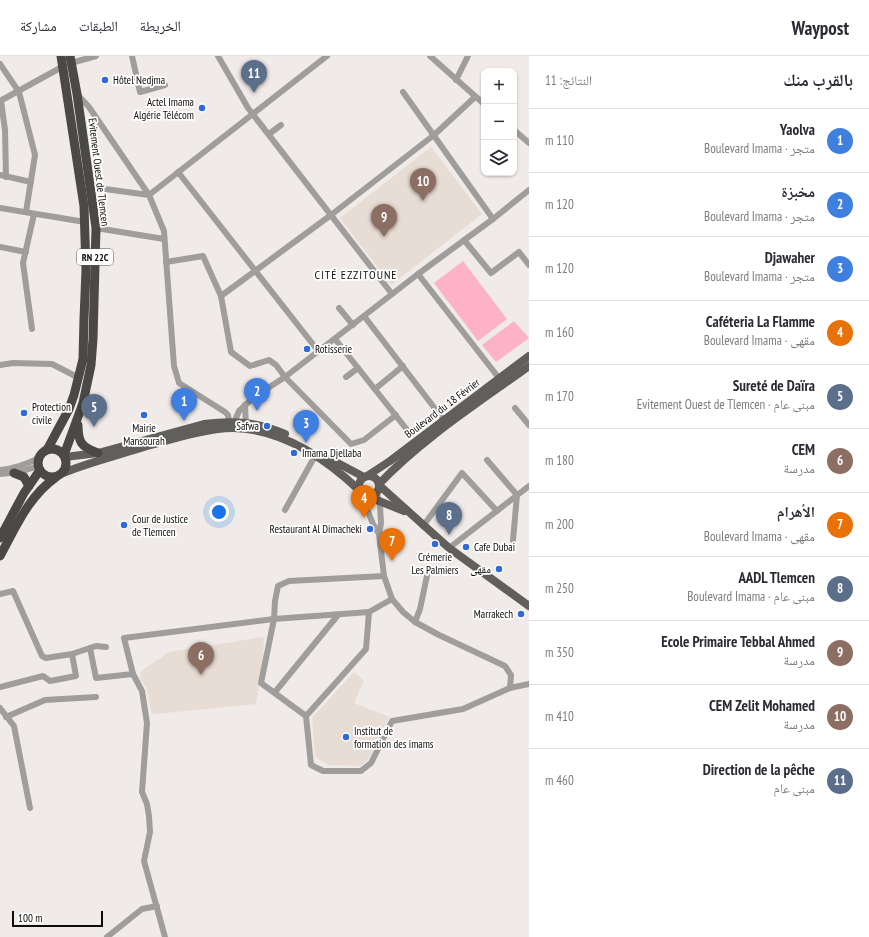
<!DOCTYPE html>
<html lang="ar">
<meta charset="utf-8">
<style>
body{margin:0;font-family:"PT Sans Narrow","Noto Naskh Arabic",sans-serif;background:#f2f2f3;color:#2b2b33;direction:rtl}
.controls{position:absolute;right:12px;top:12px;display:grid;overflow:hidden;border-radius:8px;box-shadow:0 1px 3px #0004}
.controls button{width:36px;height:36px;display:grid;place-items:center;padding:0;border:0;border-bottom:1px solid #e1e1e2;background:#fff;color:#2b2b33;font:20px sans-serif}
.scale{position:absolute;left:12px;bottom:10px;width:91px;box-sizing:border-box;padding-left:4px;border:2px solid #0e0c0b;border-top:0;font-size:11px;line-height:14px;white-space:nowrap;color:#0e0c0b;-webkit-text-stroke:3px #fff;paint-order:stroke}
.you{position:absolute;left:219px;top:456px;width:14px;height:14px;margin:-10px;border:3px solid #fff;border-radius:50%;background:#1a73e8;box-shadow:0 0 0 6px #1a73e833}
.badge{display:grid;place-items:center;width:26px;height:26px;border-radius:50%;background:#306ad8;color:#fff;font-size:13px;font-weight:700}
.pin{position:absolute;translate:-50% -33px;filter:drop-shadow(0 1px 2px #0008)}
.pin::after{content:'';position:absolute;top:21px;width:14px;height:12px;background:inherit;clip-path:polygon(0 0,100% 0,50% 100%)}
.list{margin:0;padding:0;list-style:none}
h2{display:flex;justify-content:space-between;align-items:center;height:52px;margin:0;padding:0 16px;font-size:17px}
h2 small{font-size:13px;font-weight:400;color:#7c7c81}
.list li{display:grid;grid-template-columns:26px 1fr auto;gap:12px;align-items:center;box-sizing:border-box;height:64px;padding:0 16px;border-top:1px solid #e1e1e2}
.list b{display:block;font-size:15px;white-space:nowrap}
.list p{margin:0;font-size:13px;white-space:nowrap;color:#7c7c81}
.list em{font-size:13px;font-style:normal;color:#7c7c81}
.icon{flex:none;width:22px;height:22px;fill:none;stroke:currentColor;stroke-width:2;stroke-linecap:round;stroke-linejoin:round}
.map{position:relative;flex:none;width:529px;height:881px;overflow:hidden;direction:ltr}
header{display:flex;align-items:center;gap:24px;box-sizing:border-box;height:56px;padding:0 20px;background:#fff;border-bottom:1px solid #e1e1e2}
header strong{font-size:19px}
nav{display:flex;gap:22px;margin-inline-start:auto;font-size:14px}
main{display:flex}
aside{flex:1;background:#fff}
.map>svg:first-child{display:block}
.built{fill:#e8ddd4}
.pitch{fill:#feb2ca}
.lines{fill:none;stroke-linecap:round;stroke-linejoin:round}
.minor{stroke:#9f9e9c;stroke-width:6}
.major{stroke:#605f5b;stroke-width:8}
.highway{stroke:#4a4945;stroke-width:9}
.poi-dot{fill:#306ad8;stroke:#fff;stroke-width:1.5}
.labels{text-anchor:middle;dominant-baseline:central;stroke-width:3.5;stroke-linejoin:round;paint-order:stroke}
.shield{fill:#fff;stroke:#565554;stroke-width:1}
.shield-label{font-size:10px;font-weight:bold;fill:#0e0c0b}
.poi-label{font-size:11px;fill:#0e0c0b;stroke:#fff;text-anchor:start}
.street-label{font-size:11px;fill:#0e0c0b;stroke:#fff}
.neighbourhood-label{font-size:12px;letter-spacing:1px;fill:#0e0c0b;stroke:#fff}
</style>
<header>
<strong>Waypost</strong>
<nav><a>الخريطة</a><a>الطبقات</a><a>مشاركة</a></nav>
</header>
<main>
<aside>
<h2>بالقرب منك<small>النتائج: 11</small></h2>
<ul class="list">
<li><span class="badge" style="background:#3f7fe0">1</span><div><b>Yaolva</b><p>متجر · Boulevard Imama</p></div><em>110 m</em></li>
<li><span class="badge" style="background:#3f7fe0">2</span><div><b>مخبزة</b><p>متجر · Boulevard Imama</p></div><em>120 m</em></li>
<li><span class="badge" style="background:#3f7fe0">3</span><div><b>Djawaher</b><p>متجر · Boulevard Imama</p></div><em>120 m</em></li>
<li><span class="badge" style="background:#e8710a">4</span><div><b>Caféteria La Flamme</b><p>مقهى · Boulevard Imama</p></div><em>160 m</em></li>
<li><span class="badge" style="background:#5c6f8a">5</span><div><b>Sureté de Daïra</b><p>مبنى عام · Evitement Ouest de Tlemcen</p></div><em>170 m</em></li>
<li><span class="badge" style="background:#8d6e63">6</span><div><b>CEM</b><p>مدرسة</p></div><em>180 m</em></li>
<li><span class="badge" style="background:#e8710a">7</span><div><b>الأهرام</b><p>مقهى · Boulevard Imama</p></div><em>200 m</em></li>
<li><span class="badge" style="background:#5c6f8a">8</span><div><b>AADL Tlemcen</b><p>مبنى عام · Boulevard Imama</p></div><em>250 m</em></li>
<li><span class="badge" style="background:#8d6e63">9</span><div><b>Ecole Primaire Tebbal Ahmed</b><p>مدرسة</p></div><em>350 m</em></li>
<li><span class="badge" style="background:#8d6e63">10</span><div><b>CEM Zelit Mohamed</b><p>مدرسة</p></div><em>410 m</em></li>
<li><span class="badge" style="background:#5c6f8a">11</span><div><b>Direction de la pêche</b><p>مبنى عام</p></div><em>460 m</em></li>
</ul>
</aside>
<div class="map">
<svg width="529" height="881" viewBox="0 0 529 881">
<rect width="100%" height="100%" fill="#f0ebe8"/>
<!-- built -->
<g class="built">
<polygon points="431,91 482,158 391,229 340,162"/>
<polygon points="264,581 263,604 256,648 155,658 151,656 147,632 140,623 141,615 169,596"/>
<polygon points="354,616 364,624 354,647 389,661 368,704 360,710 328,709 315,701 312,662"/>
</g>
<!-- pitch -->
<g class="pitch">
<polygon points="463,205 507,263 478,285 434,227"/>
<polygon points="514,265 529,282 496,306 482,289"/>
</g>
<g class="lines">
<!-- minor -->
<g class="minor">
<polyline points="132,0 140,36 165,29"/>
<polyline points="218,0 248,52 392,238"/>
<polyline points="430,0 484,48"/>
<polyline points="71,7 96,0"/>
<polyline points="0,8 19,36 35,99 26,156"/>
<polyline points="456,24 468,0"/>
<polyline points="403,36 493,163"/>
<polyline points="77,38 89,51 149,139 327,0"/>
<polyline points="0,45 62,11"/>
<polyline points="1,45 5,74 6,121"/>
<polyline points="514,74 529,87"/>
<polyline points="269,78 281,69"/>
<polyline points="178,116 319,296"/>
<polyline points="0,119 31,126"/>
<polyline points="105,133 149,139 164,175 174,310 179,327 225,356 228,359 229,366"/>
<polyline points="0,152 85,166"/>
<polyline points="96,172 164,183"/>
<polyline points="464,184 491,217 519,196 529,209"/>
<polyline points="0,191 26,196"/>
<polyline points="166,206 203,200 221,240"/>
<polyline points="418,218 502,326"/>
<polyline points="339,252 353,269"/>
<polyline points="364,260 446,367"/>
<polyline points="32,273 23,207 34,158"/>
<polyline points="335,283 408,375"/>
<polyline points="0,309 13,307 52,308 79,322"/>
<polyline points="346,321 358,312"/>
<polyline points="375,333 403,310"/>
<polyline points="245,349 246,371"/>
<polyline points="515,352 529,369"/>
<polyline points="396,359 364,384 351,388 285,321 276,309 269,304 250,310 231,296 221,240 331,159 434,79 475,41"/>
<polyline points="233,369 239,355 254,341 285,321 418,218 493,163 529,134"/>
<polyline points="487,404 517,439 513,484"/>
<path d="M 0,414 C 14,413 27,408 39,402"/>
<polyline points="0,418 20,416 38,410"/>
<polyline points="360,436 373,468 379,478"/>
<polyline points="377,438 380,449 381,467 379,478 384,520 392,543 403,556 415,566 439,579 505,610 511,619 510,632 463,653 392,665 371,707 361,715 323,715 311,709 306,660 366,593 369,556 392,543"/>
<polyline points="285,454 315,400"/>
<polyline points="423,470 462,417 497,455"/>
<polyline points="449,492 529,430"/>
<polyline points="0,538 13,535 42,600 46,602 72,598 76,620 50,625 43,620 0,631"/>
<polyline points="415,566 420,553 428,515"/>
<polyline points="90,592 96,622 133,618"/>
<polyline points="72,598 96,590 106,591"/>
<polyline points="510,632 529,628"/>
<polyline points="275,636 338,559"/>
<polyline points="0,652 14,670 30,752"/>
<polyline points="306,660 261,627 274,563 275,545 278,530 289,525 384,520"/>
<polyline points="6,661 45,644 96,641"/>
<polyline points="107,881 142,853 157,850"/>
<polyline points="165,881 144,805 150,776 149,760 147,748 142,736 147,667 142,635 133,618 124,582 274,563 369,556"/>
</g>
<!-- major -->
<g class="major">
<path d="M 65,401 L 98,397 L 204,368 C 234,364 257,366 285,378"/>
<polyline points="330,403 364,421"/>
<path d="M 63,417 C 90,406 119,399 147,390 C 172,383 208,372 233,372 C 281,373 325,402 359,434"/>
<circle cx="369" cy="430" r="10"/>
<polyline points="367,420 390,405 529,300"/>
<path d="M 379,428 C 423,382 478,347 529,310"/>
<polyline points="380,430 449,492 529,550"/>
<polyline points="369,441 404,455"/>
</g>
<!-- highway -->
<g class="highway">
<path d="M 78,369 C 78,386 81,391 98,397"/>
<circle cx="52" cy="407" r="14"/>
<polyline points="47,394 69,353 74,339 83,303 84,263 86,214 84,150 61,0"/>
<polyline points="64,399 83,347 91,309 93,283 96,172 77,38 70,0"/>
<polyline points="14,417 24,421 29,430"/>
<polyline points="0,482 24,437 40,414"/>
<path d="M 0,500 C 16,471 28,441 56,421"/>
</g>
</g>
<!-- markers -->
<g class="poi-dot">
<circle cx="105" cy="24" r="4"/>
<circle cx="202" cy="52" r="4"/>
<circle cx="307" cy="293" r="4"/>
<circle cx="24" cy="357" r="4"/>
<circle cx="144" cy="359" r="4"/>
<circle cx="267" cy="370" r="4"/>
<circle cx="294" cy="397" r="4"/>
<circle cx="124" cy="469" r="4"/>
<circle cx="370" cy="473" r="4"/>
<circle cx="435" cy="488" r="4"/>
<circle cx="466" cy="491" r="4"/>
<circle cx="499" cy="513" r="4"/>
<circle cx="521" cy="558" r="4"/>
<circle cx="346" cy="681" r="4"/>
</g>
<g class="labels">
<!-- shield labels -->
<rect class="shield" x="77" y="193" width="36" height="16" rx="3"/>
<g class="shield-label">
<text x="95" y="201">RN 22C</text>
</g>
<!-- poi labels -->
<g class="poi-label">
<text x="113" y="24">Hôtel Nedjma</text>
<text x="194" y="46" text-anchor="end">Actel Imama<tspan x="194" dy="13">Algérie Télécom</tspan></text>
<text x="315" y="293">Rotisserie</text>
<text x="32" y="351">Protection<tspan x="32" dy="13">civile</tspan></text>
<text x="259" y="370" text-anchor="end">Safwa</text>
<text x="144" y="372" text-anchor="middle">Mairie<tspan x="144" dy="13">Mansourah</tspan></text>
<text x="302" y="397">Imama Djellaba</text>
<text x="132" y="463">Cour de Justice<tspan x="132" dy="13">de Tlemcen</tspan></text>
<text x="362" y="473" text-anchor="end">Restaurant Al Dimacheki</text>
<text x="474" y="491">Cafe Dubai</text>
<text x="435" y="501" text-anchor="middle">Crémerie<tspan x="435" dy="13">Les Palmiers</tspan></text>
<text x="491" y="513" text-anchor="end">مقهى</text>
<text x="513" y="558" text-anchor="end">Marrakech</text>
<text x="354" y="675">Institut de<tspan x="354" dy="13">formation des imams</tspan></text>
</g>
<!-- street labels -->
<g class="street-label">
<text transform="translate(99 116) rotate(83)">Evitement Ouest de Tlemcen</text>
<text transform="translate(442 352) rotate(-37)">Boulevard du 18 Février</text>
</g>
<!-- neighbourhood labels -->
<g class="neighbourhood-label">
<text x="356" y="218">CITÉ EZZITOUNE</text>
</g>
</g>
</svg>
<div class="controls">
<button>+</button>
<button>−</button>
<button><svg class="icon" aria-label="layers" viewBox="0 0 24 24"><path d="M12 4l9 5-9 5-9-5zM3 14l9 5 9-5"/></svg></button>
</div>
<div class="scale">100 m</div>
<div class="you"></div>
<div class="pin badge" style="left:184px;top:365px;background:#3f7fe0">1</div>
<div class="pin badge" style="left:257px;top:355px;background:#3f7fe0">2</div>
<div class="pin badge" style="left:306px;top:387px;background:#3f7fe0">3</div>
<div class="pin badge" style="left:364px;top:462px;background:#e8710a">4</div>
<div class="pin badge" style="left:94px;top:371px;background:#5c6f8a">5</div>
<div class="pin badge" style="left:201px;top:619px;background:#8d6e63">6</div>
<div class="pin badge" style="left:392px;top:505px;background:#e8710a">7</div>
<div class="pin badge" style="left:449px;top:479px;background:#5c6f8a">8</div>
<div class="pin badge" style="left:384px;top:181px;background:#8d6e63">9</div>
<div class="pin badge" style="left:423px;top:145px;background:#8d6e63">10</div>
<div class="pin badge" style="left:254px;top:37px;background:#5c6f8a">11</div>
</div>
</main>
